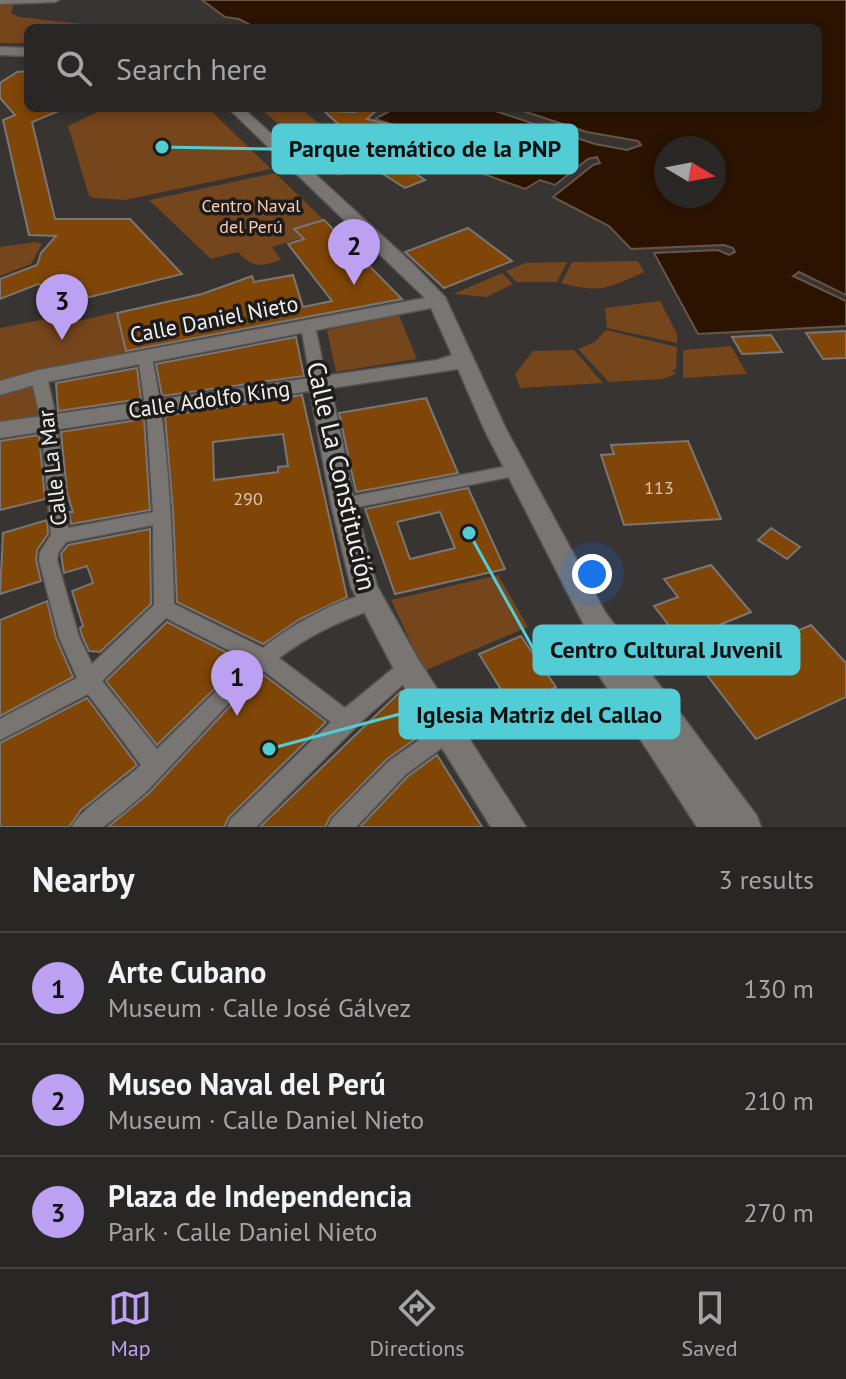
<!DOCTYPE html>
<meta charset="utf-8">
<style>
body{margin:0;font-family:"PT Sans",sans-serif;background:#353332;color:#f1f3f6}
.compass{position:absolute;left:654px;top:136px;width:72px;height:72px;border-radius:50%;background:#292726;box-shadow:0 4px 12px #0003;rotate:100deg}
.you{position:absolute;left:592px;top:574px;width:28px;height:28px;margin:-20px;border:6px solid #fff;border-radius:50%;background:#1a73e8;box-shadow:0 0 0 12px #1a73e833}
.badge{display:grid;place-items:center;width:52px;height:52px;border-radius:50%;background:#bca0f2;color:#111;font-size:26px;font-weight:700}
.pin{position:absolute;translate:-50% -66px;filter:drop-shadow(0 2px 4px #0008)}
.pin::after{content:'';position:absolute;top:42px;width:28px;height:24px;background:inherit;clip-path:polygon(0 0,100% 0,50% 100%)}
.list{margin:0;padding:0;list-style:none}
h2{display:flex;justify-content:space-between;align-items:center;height:104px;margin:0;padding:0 32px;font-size:34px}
h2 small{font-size:26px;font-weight:400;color:#a5a5a7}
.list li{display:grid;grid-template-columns:52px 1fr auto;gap:24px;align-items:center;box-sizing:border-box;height:112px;padding:0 32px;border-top:2px solid #454443}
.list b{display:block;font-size:30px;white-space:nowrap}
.list p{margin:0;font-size:26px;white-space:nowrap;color:#a5a5a7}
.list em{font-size:26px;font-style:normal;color:#a5a5a7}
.icon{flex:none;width:44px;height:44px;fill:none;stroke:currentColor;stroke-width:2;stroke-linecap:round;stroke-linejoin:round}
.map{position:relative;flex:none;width:846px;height:827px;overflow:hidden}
.search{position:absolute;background:#292726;box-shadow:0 4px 12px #0003;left:24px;right:24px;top:24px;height:88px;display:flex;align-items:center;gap:20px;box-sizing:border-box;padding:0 28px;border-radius:12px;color:#a5a5a7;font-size:30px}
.sheet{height:440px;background:#292726}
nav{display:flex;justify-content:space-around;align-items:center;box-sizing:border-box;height:112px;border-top:2px solid #454443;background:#292726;font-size:22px;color:#a5a5a7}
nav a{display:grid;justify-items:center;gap:4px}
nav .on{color:#bca0f2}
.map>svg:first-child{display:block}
.green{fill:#75451b}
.water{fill:#2b1300;stroke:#675547;stroke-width:2;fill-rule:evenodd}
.building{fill:#804607;stroke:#797674;stroke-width:2;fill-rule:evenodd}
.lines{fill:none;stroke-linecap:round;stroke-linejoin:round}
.street-casing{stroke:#565351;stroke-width:3}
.secondary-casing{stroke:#565351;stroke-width:3}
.street{fill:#787572;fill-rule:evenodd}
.secondary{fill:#787572;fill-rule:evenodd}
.labels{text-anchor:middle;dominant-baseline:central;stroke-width:7;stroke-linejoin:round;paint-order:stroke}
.far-park-label{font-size:18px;fill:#f9cfaf;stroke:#1e1c1b}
.number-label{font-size:18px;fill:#d6c6b4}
.street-label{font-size:22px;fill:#f2f0ee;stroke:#1e1c1b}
.near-street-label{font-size:26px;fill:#f2f0ee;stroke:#1e1c1b}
.leader{fill:none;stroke:#52ccd5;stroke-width:3}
.callout-dot{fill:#52ccd5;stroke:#1e1c1b;stroke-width:3}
.callout{fill:#52ccd5;stroke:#52ccd5;stroke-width:3}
.callout-label{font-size:24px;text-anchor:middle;font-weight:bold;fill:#111}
</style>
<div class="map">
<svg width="846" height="827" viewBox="0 0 846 827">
<rect width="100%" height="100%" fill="#373432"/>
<!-- green -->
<g class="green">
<polygon points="0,3 14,3 11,13 19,17 100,26 28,28 28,43 0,43"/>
<polygon points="106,108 208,108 271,169 125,200 93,198 89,196 68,126"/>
<polygon points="260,108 300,108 372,166 338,176"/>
<path d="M 275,173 L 324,220 L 295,230 L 302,238 L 272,247 L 281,260 C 260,267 253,268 238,252 L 211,259 L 149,200 Z"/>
<polygon points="35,242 42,244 31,264 0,276 0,247"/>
<path d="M 638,261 L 644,272 C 607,288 602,294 561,283 L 572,262 Z"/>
<polygon points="567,262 557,282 516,282 506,271 525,263"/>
<polygon points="502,273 513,284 487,297 453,294"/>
<polygon points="660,301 677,334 677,343 607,328 605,308"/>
<polygon points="116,312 127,355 0,383 0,328 51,318 79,321"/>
<polygon points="399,315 417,359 336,372 327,330"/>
<polygon points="606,330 677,347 676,370 672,370 676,374 663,379 609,382 578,349 595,342"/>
<polygon points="731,346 747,374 683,378 683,350"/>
<polygon points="574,350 603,383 520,388 515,374 533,351"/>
<polygon points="31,385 36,385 41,418 0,423 0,393"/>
<polygon points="498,575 528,627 424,671 391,600"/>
</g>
<!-- water -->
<path class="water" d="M 202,0 L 846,0 L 846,295 L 799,272 L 793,276 L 846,301 L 846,326 L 698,334 L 654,253 L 718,250 L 729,255 L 735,252 L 733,248 L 724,245 L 631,249 L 609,226 L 553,197 L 593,165 L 600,163 L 597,157 L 588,159 L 555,185 L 540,180 L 525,189 L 383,137 L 401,127 L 375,119 L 395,108 L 486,108 L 595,144 L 627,150 L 641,145 L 638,141 L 587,132 L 514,108 L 818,108 L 818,28 L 256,28 L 239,19 L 225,17 ZM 714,148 L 714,196 L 666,196 L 666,148 Z"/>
<!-- building -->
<g class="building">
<polygon points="28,71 28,108 66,108 32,122 55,219 130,219 182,274 82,299 38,284 0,299 0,279 37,265 41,253 56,236 29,235 3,120 15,115 0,98 0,83 17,72"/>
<polygon points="379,108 367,119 393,126 365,145 373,143 425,180 405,188 372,167 377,166 354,148 362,146 324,111 353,112"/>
<polygon points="324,220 402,299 126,351 117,313 202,294 252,276 254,282 293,275 303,307 332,301 288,244 304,239 294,229"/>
<polygon points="468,228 512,261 444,288 405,252"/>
<polygon points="846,331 846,358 823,359 806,333"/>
<polygon points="771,335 782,352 742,354 732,337"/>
<polygon points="296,337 304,376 162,396 156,364"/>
<polygon points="137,368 141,399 58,411 56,383"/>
<path d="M 302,395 L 347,597 L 300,619 L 263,644 L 177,602 L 173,511 L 165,416 ZM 283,434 L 288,466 L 278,467 L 278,472 L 214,480 L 213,442 Z"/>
<polygon points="426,398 458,473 356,492 339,413"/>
<polygon points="144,419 150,510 71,524 69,512 73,512 67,493 61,432"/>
<polygon points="39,435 45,499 0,510 0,441"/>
<polygon points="688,441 721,519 624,525 601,455 614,454 611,445"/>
<path d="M 468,488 L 505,569 L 395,594 L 365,509 ZM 440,512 L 455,548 L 410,559 L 397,522 Z"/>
<polygon points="47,520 48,534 37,550 36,560 41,581 0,594 3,533"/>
<polygon points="771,528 800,547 787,559 758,540"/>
<polygon points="150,529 151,604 100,652 89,651 82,636 80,628 83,626 72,591 93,583 87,566 64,573 61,554 68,545"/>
<polygon points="711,565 751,612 707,630 731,659 811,625 846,663 846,697 756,739 654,606 678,597 664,579"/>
<polygon points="47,601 56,638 73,677 0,716 0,620"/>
<polygon points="167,622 243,661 157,745 106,681"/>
<polygon points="521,636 556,687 512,707 479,654"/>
<polygon points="264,675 326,722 229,817 224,827 108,827 149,793 230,706"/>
<polygon points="401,691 425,732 387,759 330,817 325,827 260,827"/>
<polygon points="87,698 137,765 81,810 69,827 0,827 0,743"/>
<polygon points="437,755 482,827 360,827 407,777"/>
</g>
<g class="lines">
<defs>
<g id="street">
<polygon points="0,0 59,0 55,2 0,4"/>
<polygon points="308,322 315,326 327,383 319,388 311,383 301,326"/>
<path d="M 145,352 L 152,357 C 168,439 172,521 174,604 L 263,648 C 282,631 353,588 377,596 L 380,602 L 377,608 C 341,620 309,635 279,658 L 345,708 L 401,662 L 408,659 L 415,662 L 418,668 L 415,674 L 364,719 L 256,827 L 227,827 L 231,819 L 331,722 L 264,671 L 228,704 L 147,791 L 124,811 L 103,827 L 72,827 C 79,810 125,781 141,765 L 88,694 L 0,740 L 0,719 L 77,678 L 59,637 L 39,560 L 40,552 L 51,535 L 41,422 L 31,377 L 39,372 L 47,377 L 57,422 L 68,528 L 153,512 L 147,419 L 138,357 ZM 153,525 L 154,605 L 92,664 L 79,637 L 57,560 L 58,553 L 66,542 ZM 166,618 L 248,660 L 157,749 L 102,681 Z"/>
<polygon points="503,467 509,469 512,473 509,477 343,510 337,509 334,504 337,499 343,498"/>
<polygon points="447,721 455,724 458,731 455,738 405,775 356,827 328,827 332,819 389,761"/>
</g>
<g id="secondary">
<polygon points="0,47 28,48 28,56 0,55"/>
<polygon points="228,108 243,108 413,264 445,297 506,429 605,612 757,816 761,827 697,827 578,643 574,635 578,627 584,625 484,429 458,369 331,388 355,504 377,586 418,659 526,827 491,827 398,677 351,587 331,504 310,391 0,438 0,422 437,360 452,355 431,308 41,383 0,395 0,381 39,370 425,298"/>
</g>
</defs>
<!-- street casing -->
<use href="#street" class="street-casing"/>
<!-- secondary casing -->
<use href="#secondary" class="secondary-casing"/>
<!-- street -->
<use href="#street" class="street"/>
<!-- secondary -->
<use href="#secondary" class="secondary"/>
</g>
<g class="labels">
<!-- far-park labels -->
<g class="far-park-label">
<text x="251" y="205">Centro Naval<tspan x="251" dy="21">del Perú</tspan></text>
</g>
<!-- number labels -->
<g class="number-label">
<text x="659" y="487">113</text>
<text x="248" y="498">290</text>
</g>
<!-- street labels -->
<g class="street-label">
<text transform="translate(214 319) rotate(-11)">Calle Daniel Nieto</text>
<text transform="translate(209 399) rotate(-8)">Calle Adolfo King</text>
<text transform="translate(52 468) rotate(-97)">Calle La Mar</text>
</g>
<!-- near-street labels -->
<g class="near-street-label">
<text transform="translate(342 476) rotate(77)">Calle La Constitución</text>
</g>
</g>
<!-- callouts -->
<path class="leader" d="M162 147L273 149M469 533L534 650M269 749L400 714"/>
<g class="callout-dot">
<circle cx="162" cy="147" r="8"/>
<circle cx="469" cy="533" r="8"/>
<circle cx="269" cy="749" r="8"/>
</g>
<g class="callout">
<rect x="273" y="125" width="304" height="48" rx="8"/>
<rect x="534" y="626" width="265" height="48" rx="8"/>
<rect x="400" y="690" width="279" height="48" rx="8"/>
</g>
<g class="callout-label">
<text x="425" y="157">Parque temático de la PNP</text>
<text x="666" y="658">Centro Cultural Juvenil</text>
<text x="539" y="723">Iglesia Matriz del Callao</text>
</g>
</svg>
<svg class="compass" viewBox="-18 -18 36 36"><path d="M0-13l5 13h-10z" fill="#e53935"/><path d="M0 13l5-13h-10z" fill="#a5a5a7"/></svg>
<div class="you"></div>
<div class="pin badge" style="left:237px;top:716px">1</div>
<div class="pin badge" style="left:354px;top:285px">2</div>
<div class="pin badge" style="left:62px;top:340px">3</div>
<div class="search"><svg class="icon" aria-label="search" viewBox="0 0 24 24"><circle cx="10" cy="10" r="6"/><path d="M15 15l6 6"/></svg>Search here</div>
</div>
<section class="sheet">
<h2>Nearby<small>3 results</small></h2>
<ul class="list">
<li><span class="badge">1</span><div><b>Arte Cubano</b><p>Museum · Calle José Gálvez</p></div><em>130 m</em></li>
<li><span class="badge">2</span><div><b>Museo Naval del Perú</b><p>Museum · Calle Daniel Nieto</p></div><em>210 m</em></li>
<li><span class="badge">3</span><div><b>Plaza de Independencia</b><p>Park · Calle Daniel Nieto</p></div><em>270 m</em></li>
</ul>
</section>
<nav>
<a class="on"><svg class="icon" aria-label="map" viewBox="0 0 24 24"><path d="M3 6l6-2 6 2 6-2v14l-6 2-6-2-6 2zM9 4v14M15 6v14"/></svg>Map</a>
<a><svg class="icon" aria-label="directions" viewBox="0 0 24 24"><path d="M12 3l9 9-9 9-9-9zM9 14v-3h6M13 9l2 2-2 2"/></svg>Directions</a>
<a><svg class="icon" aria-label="saved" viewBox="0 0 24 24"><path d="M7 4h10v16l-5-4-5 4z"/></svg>Saved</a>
</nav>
